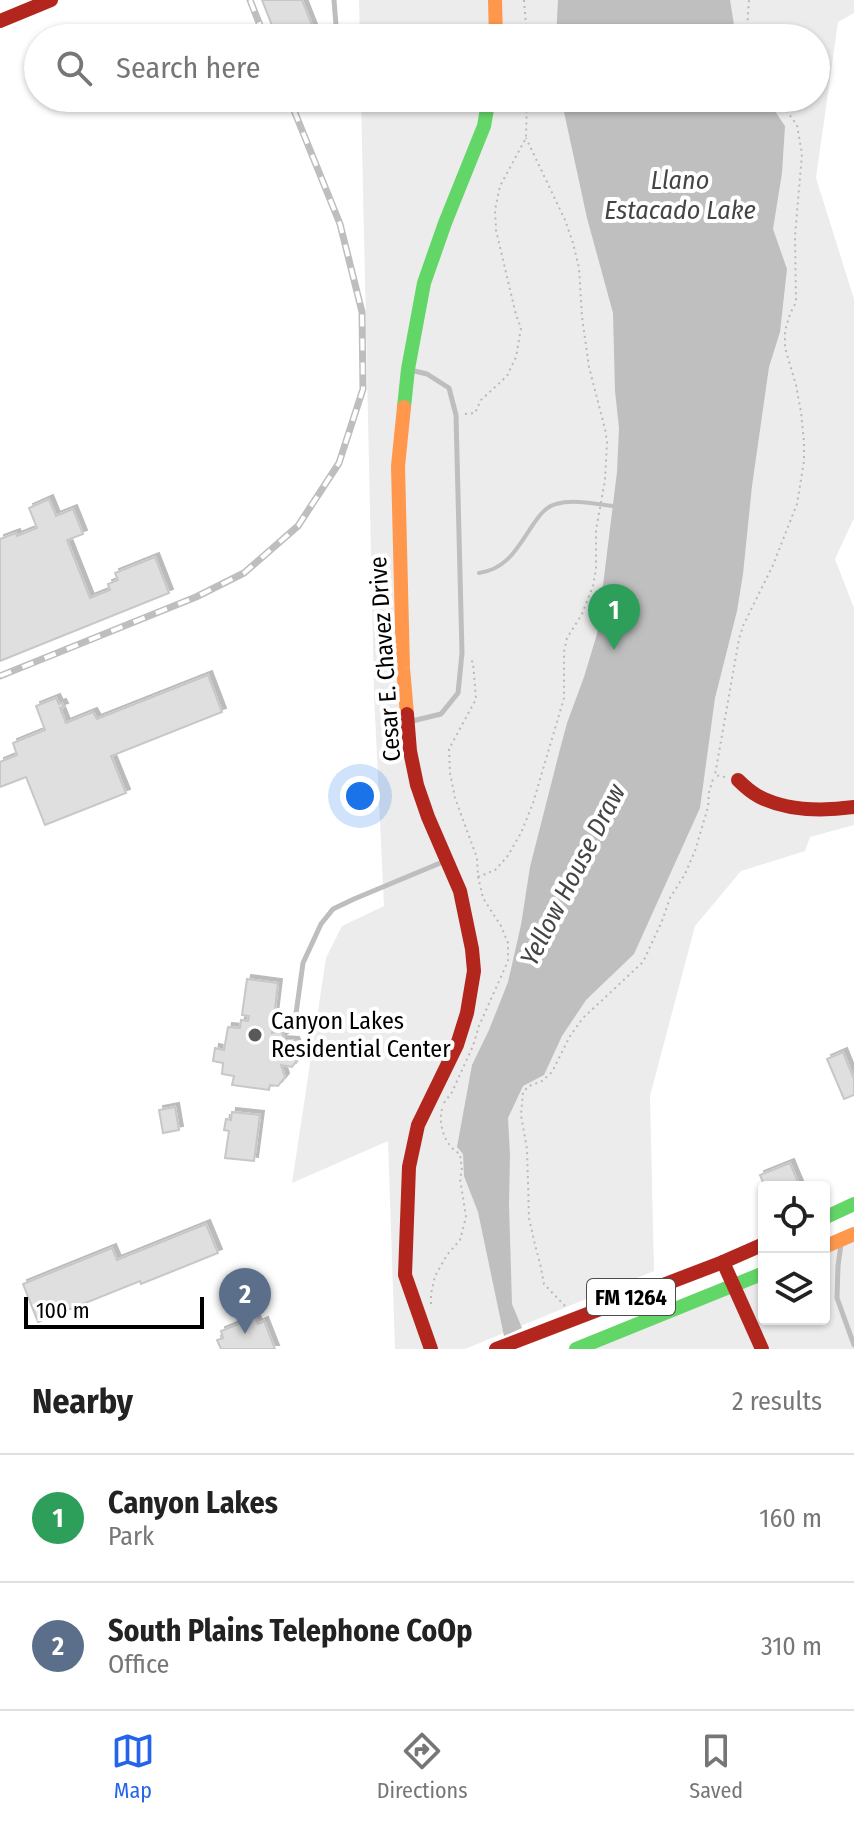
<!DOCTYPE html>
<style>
body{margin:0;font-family:"Fira Sans Condensed",sans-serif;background:#f6f6f6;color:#222}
.controls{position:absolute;right:24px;bottom:24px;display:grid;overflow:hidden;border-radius:8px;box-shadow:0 2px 6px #0004}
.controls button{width:72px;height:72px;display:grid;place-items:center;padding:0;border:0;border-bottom:2px solid #e0e0e0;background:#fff;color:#222;font:40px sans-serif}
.scale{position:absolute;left:24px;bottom:20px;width:180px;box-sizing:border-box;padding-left:8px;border:4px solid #000;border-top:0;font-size:22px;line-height:28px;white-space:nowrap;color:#000;-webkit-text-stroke:6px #fff;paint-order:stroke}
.you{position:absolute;left:360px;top:796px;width:28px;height:28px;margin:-20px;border:6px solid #fff;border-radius:50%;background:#1a73e8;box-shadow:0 0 0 12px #1a73e833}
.badge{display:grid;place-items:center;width:52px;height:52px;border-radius:50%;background:#2563eb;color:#fff;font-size:26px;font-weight:700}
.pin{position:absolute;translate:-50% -66px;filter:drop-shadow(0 2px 4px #0008)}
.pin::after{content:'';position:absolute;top:42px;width:28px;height:24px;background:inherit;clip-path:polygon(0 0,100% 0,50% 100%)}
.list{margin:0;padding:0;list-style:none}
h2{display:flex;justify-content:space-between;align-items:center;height:104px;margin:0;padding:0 32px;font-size:34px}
h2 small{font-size:26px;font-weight:400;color:#767676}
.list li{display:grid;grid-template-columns:52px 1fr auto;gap:24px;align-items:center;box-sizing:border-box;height:128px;padding:0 32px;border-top:2px solid #e0e0e0}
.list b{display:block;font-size:30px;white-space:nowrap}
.list p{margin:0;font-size:26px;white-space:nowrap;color:#767676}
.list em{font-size:26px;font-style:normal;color:#767676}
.icon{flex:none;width:44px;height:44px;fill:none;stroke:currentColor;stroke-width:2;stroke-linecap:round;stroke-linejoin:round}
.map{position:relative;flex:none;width:854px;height:1349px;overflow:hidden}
.search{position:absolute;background:#fff;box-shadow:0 2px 6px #0004;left:24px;right:24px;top:24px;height:88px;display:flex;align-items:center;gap:20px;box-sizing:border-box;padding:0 28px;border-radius:44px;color:#767676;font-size:30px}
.sheet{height:360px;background:#fff}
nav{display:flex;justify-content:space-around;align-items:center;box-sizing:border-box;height:112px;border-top:2px solid #e0e0e0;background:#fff;font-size:22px;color:#767676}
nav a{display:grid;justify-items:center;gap:4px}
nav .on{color:#2563eb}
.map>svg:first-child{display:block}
.green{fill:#ececec}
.water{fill:#bfbfbf}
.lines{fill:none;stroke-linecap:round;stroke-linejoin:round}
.stream{stroke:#bfbfbf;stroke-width:4}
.building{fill:#dfdfdf;stroke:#c7c7c7;stroke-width:2;filter:url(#shadow)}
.path{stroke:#b9b9b9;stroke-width:2;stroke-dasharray:2 4;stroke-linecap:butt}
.lane{stroke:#bebebe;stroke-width:5}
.fast{stroke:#63d668;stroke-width:14}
.slow{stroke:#ff974d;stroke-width:14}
.jam{stroke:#b3261e;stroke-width:14}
.rail-casing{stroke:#bebebe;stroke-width:7}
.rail{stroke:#fff;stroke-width:4;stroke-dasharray:12;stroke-linecap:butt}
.poi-dot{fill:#595959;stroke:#fff;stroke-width:3}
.labels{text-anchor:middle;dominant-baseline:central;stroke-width:8;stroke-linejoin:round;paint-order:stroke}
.shield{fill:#fff;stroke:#4c4c4c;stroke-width:2}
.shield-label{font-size:22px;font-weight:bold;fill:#000}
.street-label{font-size:24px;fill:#000;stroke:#fff}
.poi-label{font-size:24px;fill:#000;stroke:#fff;text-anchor:start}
.water-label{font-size:26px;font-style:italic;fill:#444;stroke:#fff}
</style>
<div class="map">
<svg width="854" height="1349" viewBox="0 0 854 1349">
<defs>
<filter id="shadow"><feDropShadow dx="4" dy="-4" stdDeviation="0" flood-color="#0004"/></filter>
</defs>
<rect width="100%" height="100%" fill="#fff"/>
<!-- green -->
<g class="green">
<polygon points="359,0 854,0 854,13 838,22 816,178 854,299 854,518 835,559 854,608 854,825 810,837 805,851 741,871 695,926 650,1096 654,1271 465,1349 395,1349 388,1141 292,1183 326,958 342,926 384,906 374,693 361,98 816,98 816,38 360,38"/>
<polygon points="854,1238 854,1349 591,1349 764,1276 764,1319 824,1319 824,1251"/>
</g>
<!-- water -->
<g class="water">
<polygon points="558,0 730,0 736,38 556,38"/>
<polygon points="561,98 766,98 785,126 782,173 773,229 787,269 780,332 769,367 752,486 743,574 737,611 715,698 700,808 634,954 586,1000 562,1036 544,1075 523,1086 508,1118 510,1155 509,1204 512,1304 522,1328 504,1336 478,1212 464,1176 463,1154 457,1147 472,1065 489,1030 508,982 521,925 530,867 559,753 567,723 584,677 597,634 617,472 619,428 615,391 613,313 587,218"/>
</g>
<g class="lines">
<!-- stream -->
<path class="stream" d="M 479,573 C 510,569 520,542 537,519 C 542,512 548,506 556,504 C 574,499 595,504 613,506"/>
</g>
<!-- building -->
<g class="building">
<polygon points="262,0 302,0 315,33 304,38 277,38"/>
<polygon points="49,499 56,516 73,509 83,534 67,540 90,598 110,590 108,584 118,580 115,573 155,557 169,593 0,661 0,539 16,533 17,536 37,528 29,508"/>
<polygon points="208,675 222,712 111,756 126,793 45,825 26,777 0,787 0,762 17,755 13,743 45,730 36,706 56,698 59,704 62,703 64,707 60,708 66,723 93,712 97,719"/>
<polygon points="247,979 278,983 272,1033 281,1031 284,1037 279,1040 295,1041 301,1055 292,1067 281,1065 285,1077 278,1086 270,1085 269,1090 232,1085 234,1076 222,1074 223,1063 213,1061 215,1048 224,1050 228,1027 240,1028 241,1020 248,1021 249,1016 242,1015"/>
<polygon points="843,1052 854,1079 854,1095 844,1099 827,1059"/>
<polygon points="175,1107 179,1130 163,1133 159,1110"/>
<polygon points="232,1112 260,1115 254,1161 225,1158 229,1131 224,1130 226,1119 231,1120"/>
<polygon points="790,1163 800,1187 765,1187 760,1175"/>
<polygon points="206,1224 218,1253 141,1284 140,1281 38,1322 23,1284 112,1248 117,1260"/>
<polygon points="255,1317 258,1324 264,1321 275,1349 221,1349 217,1340 223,1338 221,1331"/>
</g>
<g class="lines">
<!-- path -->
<g class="path">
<polyline points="524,0 527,38"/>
<polyline points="749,38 747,29 749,0"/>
<polyline points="465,414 475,413 481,400 507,376 516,357 521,328 516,315 496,230 495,210 500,186 526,138 527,98"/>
<polyline points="725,777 715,775 739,639 743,626 773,565 797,504 804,461 804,442 801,412 796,385 785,348 785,331 790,314 796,302 795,236 802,154 797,125 777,98"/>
<polyline points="478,877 495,870 507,857 521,833 533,803 564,698 564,652 567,638 582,614 593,586 596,569 596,530 605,480 607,442 605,429 589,367 582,317 579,268 573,243 565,220 526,138"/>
<polyline points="444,1103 452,1092 473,1046 479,1026 508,961 508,943 501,926 483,898 478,877 477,858 455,798 450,773 449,749 476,699 473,662 470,660"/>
<path d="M 431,1304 L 431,1294 L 435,1276 L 447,1255 L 460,1240 L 466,1217 L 460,1179 L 462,1170 L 460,1154 C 445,1146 438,1125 442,1109"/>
<polyline points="565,1306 544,1284 540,1263 535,1245 529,1218 527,1149 521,1115 523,1092 529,1086 542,1081 552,1072 570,1036 583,1018 643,962 662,921 670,898 685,874 695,851 708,807 709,792 714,776"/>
</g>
<!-- lane -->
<g class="lane">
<polyline points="334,0 337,38"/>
<polyline points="408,722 441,714 458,693 462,653 456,415 449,388 427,374 410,370"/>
<polyline points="294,1028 303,963 321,924 333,909 354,899 445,861"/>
<polyline points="841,1244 838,1266 837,1298 854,1345"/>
</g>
<!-- fast -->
<g class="fast">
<polyline points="404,407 408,369 424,283 445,223 484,126 489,98"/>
<polyline points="824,1218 854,1204"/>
<polyline points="576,1349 764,1273"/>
</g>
<!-- slow -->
<g class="slow">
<polyline points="495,0 496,38"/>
<polyline points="404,407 398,466 403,668 407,714"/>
<polyline points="824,1247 854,1234"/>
</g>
<!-- jam -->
<g class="jam">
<polyline points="0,21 51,0"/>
<polyline points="407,714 410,751 417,785 428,817 460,891 472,949 474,971 467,1013 457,1045 418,1125 409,1167 405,1275 431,1349"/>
<path d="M 738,780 C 744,786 751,792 758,796 C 786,811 824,811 854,807"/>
<polyline points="723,1262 762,1349"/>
<polyline points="496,1349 723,1262 764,1244"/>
</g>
<defs>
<g id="rail">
<polyline points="250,0 265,38"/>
<polyline points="0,676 196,597 244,573 298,526 339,463 363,389 362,312 340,224 289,98"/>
</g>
</defs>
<!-- rail casing -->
<use href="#rail" class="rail-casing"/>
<!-- rail -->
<use href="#rail" class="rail"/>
</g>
<!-- markers -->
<circle class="poi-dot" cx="255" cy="1035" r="8"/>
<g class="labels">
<!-- shield labels -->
<rect class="shield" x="587" y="1279" width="88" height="36" rx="6"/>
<g class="shield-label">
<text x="631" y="1297">FM 1264</text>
</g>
<!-- street labels -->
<g class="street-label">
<text transform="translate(385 659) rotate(-94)">Cesar E. Chavez Drive</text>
</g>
<!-- poi labels -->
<g class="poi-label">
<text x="271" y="1021">Canyon Lakes<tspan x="271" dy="28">Residential Center</tspan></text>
</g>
<!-- water labels -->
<g class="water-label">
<text x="680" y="180">Llano<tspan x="680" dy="30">Estacado Lake</tspan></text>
<text transform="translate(573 875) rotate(-63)">Yellow House Draw</text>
</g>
</g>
</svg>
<div class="controls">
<button><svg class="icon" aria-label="locate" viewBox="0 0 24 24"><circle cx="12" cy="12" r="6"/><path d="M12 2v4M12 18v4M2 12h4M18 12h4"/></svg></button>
<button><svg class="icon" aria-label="layers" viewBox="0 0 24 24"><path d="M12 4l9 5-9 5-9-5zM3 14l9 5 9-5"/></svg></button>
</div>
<div class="scale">100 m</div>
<div class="you"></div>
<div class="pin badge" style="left:614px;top:650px;background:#2e9e5b">1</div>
<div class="pin badge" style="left:245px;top:1334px;background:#5c6f8a">2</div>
<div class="search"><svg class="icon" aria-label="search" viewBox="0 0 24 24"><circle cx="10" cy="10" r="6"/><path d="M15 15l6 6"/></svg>Search here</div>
</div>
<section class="sheet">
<h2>Nearby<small>2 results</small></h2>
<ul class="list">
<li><span class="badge" style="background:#2e9e5b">1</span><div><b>Canyon Lakes</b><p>Park</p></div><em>160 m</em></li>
<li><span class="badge" style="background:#5c6f8a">2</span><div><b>South Plains Telephone CoOp</b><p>Office</p></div><em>310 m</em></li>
</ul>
</section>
<nav>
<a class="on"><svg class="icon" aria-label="map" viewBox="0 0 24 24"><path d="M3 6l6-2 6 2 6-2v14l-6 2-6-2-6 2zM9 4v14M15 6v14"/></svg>Map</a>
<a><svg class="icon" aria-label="directions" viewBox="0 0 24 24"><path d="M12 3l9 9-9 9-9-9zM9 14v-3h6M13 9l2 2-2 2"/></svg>Directions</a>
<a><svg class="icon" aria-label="saved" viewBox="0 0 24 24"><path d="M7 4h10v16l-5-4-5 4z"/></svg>Saved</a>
</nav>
